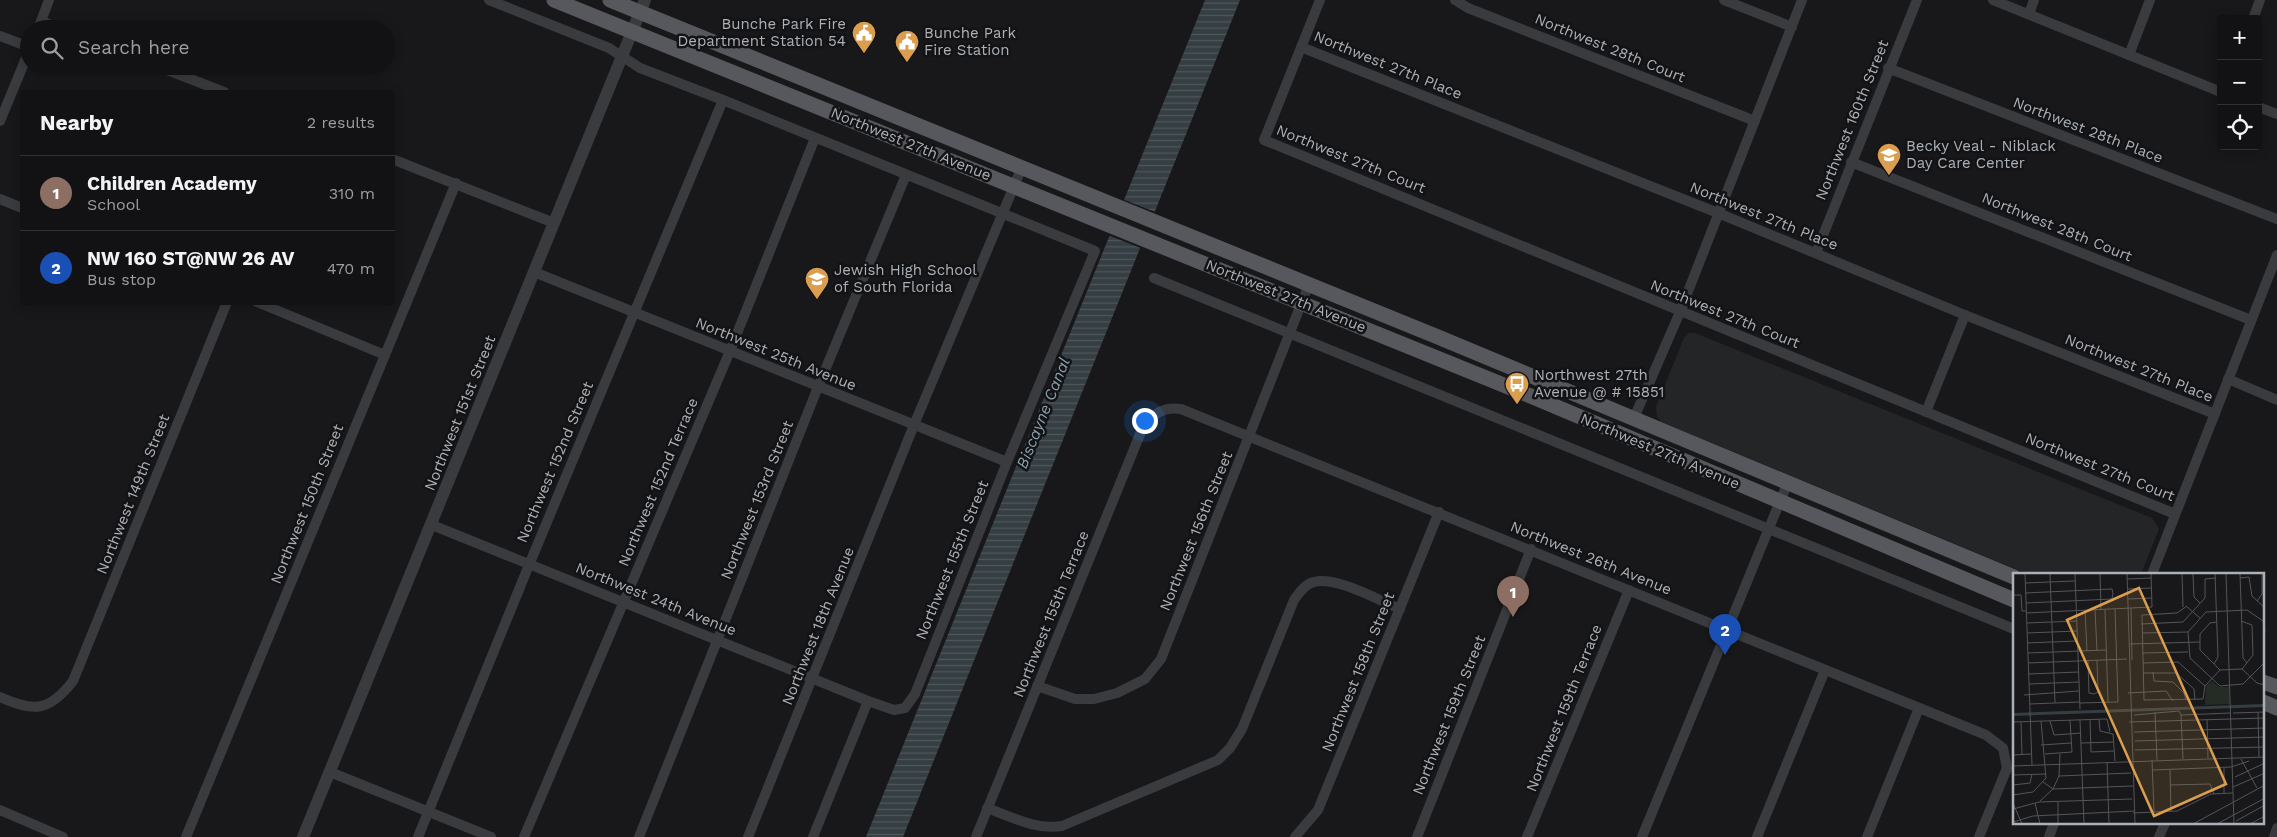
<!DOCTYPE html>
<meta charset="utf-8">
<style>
body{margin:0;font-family:"Work Sans",sans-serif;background:#1f2022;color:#f1f3f6}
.controls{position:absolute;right:15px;top:15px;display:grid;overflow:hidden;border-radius:5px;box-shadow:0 2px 12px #0003}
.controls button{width:45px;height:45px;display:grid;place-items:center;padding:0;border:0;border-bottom:1px solid #313234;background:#121214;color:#f1f3f6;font:25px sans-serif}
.you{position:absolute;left:1144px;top:420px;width:18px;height:18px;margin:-12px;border:4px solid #fff;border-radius:50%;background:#1a73e8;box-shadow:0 0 0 8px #1a73e833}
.badge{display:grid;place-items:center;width:32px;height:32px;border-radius:50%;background:#db9e4f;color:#fff;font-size:16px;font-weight:700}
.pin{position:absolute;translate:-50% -41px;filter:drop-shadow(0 1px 2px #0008)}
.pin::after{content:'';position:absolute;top:26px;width:18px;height:15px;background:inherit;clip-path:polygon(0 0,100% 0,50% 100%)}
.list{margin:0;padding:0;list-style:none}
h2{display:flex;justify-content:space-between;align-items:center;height:65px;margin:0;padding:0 20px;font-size:21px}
h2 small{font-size:16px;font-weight:400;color:#9c9ea0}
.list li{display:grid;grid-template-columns:32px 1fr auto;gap:15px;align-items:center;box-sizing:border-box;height:75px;padding:0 20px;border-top:1px solid #313234}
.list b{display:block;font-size:19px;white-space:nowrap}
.list p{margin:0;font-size:16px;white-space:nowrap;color:#9c9ea0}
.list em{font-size:16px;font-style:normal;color:#9c9ea0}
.icon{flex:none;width:28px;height:28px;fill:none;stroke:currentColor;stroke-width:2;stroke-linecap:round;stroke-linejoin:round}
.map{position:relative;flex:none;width:2277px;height:837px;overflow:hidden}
.search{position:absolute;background:#121214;box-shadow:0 2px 12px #0003;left:20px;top:20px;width:375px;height:55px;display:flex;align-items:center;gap:12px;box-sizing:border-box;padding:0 18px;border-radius:28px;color:#9c9ea0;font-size:19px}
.panel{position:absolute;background:#121214;box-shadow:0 2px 12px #0003;left:20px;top:90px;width:375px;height:215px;border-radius:5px}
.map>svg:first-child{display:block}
.built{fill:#242527}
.water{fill:url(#water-rules)}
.pier{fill:#18181a}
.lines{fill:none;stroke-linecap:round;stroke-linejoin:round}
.minor{stroke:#3a3b3e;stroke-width:10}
.tertiary{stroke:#3a3b3e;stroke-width:12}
.primary{stroke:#56585d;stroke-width:15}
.labels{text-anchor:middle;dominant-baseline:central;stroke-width:5;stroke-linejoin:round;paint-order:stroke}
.poi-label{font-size:15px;fill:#acb1b8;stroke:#131315;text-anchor:start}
.street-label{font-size:15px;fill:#acb1b8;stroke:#131315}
.water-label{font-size:16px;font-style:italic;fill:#88a0ae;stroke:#131315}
.inset-road{fill:none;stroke:#535559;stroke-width:1}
.view{fill:#db9e4f;fill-opacity:0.15;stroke:#db9e4f;stroke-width:2.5}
.inset-edge{fill:none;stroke:#acb1b8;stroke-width:2.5}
</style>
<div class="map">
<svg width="2277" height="837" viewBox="0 0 2277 837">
<defs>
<pattern id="water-rules" width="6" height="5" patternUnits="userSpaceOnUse" patternTransform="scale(1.25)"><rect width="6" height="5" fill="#353e43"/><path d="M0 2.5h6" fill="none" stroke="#50585c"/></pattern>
</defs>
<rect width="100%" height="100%" fill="#18181a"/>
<!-- built -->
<polygon class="built" points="1689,333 1695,333 2152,518 2159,529 2141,574 2028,574 1662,422 1657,417 1656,407 1684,338"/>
<!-- water -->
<polygon class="water" points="1205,0 1240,0 903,837 866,837"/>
<!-- pier -->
<polygon class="pier" points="1122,199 1158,213 1143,249 1108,235"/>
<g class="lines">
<!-- minor -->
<g class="minor">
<polyline points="1320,0 1264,140 2175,514"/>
<polyline points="1455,0 1468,8 1755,121"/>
<polyline points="1724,0 1792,27"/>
<polyline points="1993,0 2221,92"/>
<polyline points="2029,14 2034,0"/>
<polyline points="2253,19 2260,0"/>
<polyline points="41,21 61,29"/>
<polyline points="38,29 49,0"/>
<polyline points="0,36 29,47"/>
<polyline points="1301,47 1718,213 1965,315 2215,414"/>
<polyline points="2129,55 2150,0"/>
<polyline points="157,66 224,92"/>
<polyline points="1888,68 2277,219"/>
<polyline points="2258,107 2277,114"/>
<polyline points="0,121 29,51"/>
<polyline points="392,159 554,223"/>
<polyline points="1851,162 2251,320"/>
<polyline points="0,199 22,208"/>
<polyline points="1816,253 1917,0"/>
<polyline points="534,272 1007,462"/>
<polyline points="1154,278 2014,629"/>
<polyline points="257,302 385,355"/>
<polyline points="2228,379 2277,400"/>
<polyline points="1926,412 1965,315"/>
<polyline points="1634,418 1680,312 1802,0"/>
<polyline points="432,525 868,701 894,710 905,708 915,694 1007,462 1095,251 723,100 640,68 609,48 489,0"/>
<polyline points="2152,574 2277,255"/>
<polyline points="1037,686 1075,699 1094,699 1117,693 1145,679 1161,659 1309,284"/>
<path d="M 0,697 C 34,712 49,712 73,681 L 227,302"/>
<polyline points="330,772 491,837"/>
<path d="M 987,808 C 1012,817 1035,830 1062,826 L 1218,760 L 1230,748 L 1242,729 L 1294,600 C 1299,593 1305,584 1314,582 C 1336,576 1378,600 1400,609"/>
<polyline points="0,810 63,837"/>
<polyline points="186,837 456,183"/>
<polyline points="418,837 529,565 723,100"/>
<polyline points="524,837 730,351 815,138"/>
<polyline points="639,837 818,387 906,175"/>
<polyline points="748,837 914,425 1022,167"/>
<polyline points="813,837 868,701"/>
<path d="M 976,837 L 1143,427 C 1154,414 1163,406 1181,409 L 1986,735 L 2003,748 L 2007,768 L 1979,837"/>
<polyline points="1295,837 1318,810 1439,512"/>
<polyline points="1417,837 1531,549"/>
<polyline points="1527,837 1629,590"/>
<polyline points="1642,837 1788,482"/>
<polyline points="1757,837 1825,670"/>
<polyline points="1867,837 1919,708"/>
<polyline points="2049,837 2054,823"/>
<polyline points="2159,837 2165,823"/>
<polyline points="2274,837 2277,828"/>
</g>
<!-- tertiary -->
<polyline class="tertiary" points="303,837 645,0"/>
<!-- primary -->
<g class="primary">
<polyline points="554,0 1533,397 2014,600"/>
<polyline points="610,0 1438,337 2014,577"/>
<polyline points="2263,682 2277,687"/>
<polyline points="2263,702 2277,708"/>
</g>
</g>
<!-- icons -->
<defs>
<symbol id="civic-pin" viewBox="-11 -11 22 30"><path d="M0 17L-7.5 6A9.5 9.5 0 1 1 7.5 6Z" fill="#db9e4f" stroke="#131315"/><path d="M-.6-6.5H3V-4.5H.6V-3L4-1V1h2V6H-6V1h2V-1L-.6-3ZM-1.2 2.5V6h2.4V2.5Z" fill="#fff"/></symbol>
<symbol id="school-pin" viewBox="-11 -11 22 30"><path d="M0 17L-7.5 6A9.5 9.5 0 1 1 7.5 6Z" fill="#db9e4f" stroke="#131315"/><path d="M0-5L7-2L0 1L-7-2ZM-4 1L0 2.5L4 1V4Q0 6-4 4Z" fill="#fff"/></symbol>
<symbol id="bus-pin" viewBox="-11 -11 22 30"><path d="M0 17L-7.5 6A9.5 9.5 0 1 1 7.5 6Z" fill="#db9e4f" stroke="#131315"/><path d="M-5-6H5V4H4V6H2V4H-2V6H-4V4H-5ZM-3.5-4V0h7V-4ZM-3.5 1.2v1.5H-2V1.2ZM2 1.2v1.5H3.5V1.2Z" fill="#fff"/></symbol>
</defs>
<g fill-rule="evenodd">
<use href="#civic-pin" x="850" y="19" width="28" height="38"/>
<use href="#civic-pin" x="893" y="28" width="28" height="38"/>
<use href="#school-pin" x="1875" y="141" width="28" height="38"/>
<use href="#school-pin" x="803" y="265" width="28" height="38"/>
<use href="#bus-pin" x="1503" y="370" width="28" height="38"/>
</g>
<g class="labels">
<!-- poi labels -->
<g class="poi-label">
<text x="846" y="24" text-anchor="end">Bunche Park Fire<tspan x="846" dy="17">Department Station 54</tspan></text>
<text x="924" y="33">Bunche Park<tspan x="924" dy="17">Fire Station</tspan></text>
<text x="1906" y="146">Becky Veal - Niblack<tspan x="1906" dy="17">Day Care Center</tspan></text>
<text x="834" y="270">Jewish High School<tspan x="834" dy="17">of South Florida</tspan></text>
<text x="1534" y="375">Northwest 27th<tspan x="1534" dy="17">Avenue @ # 15851</tspan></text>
</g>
<!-- street labels -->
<g class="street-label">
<text transform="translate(1610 48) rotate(22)">Northwest 28th Court</text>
<text transform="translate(1388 65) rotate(22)">Northwest 27th Place</text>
<text transform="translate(1852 120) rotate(-68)">Northwest 160th Street</text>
<text transform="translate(2088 130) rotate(21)">Northwest 28th Place</text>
<text transform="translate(911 144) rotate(22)">Northwest 27th Avenue</text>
<text transform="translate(1351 159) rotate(22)">Northwest 27th Court</text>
<text transform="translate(1764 216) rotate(22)">Northwest 27th Place</text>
<text transform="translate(2057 227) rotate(22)">Northwest 28th Court</text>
<text transform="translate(1286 296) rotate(22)">Northwest 27th Avenue</text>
<text transform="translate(1725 314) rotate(22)">Northwest 27th Court</text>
<text transform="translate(776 354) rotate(22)">Northwest 25th Avenue</text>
<text transform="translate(2139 368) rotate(22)">Northwest 27th Place</text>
<text transform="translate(460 413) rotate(-68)">Northwest 151st Street</text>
<text transform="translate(1660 451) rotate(23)">Northwest 27th Avenue</text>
<text transform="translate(555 462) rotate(-67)">Northwest 152nd Street</text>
<text transform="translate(2100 467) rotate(22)">Northwest 27th Court</text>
<text transform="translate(658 482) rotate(-67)">Northwest 152nd Terrace</text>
<text transform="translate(133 494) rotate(-68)">Northwest 149th Street</text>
<text transform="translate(757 500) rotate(-68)">Northwest 153rd Street</text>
<text transform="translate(307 504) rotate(-68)">Northwest 150th Street</text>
<text transform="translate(1196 531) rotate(-68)">Northwest 156th Street</text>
<text transform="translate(1591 558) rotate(22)">Northwest 26th Avenue</text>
<text transform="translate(952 560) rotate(-68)">Northwest 155th Street</text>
<text transform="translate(656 599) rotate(22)">Northwest 24th Avenue</text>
<text transform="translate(1051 614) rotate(-68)">Northwest 155th Terrace</text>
<text transform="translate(818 626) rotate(-68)">Northwest 18th Avenue</text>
<text transform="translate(1358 672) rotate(-68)">Northwest 158th Street</text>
<text transform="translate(1564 708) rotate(-68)">Northwest 159th Terrace</text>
<text transform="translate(1449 715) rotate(-68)">Northwest 159th Street</text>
</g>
<!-- water labels -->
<g class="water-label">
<text transform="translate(1043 413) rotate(-68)">Biscayne Canal</text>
</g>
</g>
<!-- overview -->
<g transform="translate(2013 573)">
<rect width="251" height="251" fill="#18181a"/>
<path d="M 199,108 L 206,114 L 216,114 L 217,131 L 192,132 L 193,113 Z" fill="#252b25"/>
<path d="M 252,131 L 251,134 L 0,143 L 0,140 Z" fill="#353e43"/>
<path class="inset-road" d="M 12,1 L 19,192M 37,1 L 42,130M 62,1 L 67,136M 87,1 L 88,37M 114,1 L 122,251M 169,1 L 170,34M 180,1 L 181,24 L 187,30M 213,1 L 221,251M 227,1 L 230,85 L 234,90M 227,5 L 236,4 L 239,23 L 252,35M 114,6 L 138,5M 12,10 L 62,8M 115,16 L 138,15M 12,20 L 99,16 L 100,20 L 99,26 L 13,30M 0,22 L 8,22 L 9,38 L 13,38M 115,26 L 139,25M 244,28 L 249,21 L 249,1M 173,33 L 187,45M 174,33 L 164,40 L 129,42 L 131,127 L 190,126 L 192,113 L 207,97M 118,35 L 119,87M 72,37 L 74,78M 82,37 L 84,78M 92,37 L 95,129M 13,40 L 139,34 L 138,1M 228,48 L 239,52 L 240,82 L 229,96M 204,49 L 197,50 L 187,61 L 187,77 L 207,97M 14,50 L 64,48M 128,51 L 170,49 L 192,25 L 192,6 L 203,5M 252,58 L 250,48 L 234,37 L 193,39 L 175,59 L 177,85 L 207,113 L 230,111 L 252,89M 14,60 L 64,58M 129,60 L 175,59M 14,70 L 64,68M 117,71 L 187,69M 15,80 L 93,77M 129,80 L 175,79M 75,88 L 76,120 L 81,121 L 85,119 L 84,87M 15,90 L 114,86M 130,90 L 165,89 L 192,113M 201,91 L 205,84 L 202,1M 229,96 L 244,110 L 252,112M 207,97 L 229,96M 140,99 L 141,108 L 160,109 L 171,120 L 173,127M 130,100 L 163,100 L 181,116 L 182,127M 15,101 L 66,99M 16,111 L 66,109M 115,120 L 153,118 L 160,128M 11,122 L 66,118M 67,130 L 105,129 L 102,36M 17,131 L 67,129M 142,139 L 144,187M 245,139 L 246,184M 220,140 L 252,139M 121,142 L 166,138 L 168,142 L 218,140M 168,142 L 170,186M 77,146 L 78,179 L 101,178M 86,146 L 87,158 L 100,161 L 102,188M 194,146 L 195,185M 67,147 L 71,251M 37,148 L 41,162 L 68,160M 0,149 L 94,146 L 97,159M 8,149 L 9,182M 116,149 L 252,145M 121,159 L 252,155M 122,168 L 252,164M 68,170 L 101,169M 28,172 L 58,170M 122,177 L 252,174M 32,181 L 59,179 L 57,147M 0,182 L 18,181M 228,186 L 244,215M 139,187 L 141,239M 94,189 L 96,251M 0,193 L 252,184M 211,195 L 211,220M 139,197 L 218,194 L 236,188M 157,197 L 158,239M 0,202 L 33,201M 46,203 L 118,200M 222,204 L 252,190M 30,209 L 40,216 L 120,213M 0,212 L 17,210 L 19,201M 157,212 L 197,211 L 201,221M 220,214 L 252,200M 0,222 L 20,219 L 33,205 L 28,148M 27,228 L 40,216 L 46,203 L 47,181M 45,229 L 45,251M 0,230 L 9,251M 22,230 L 27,251M 0,236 L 26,229 L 119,226M 120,240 L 164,238 L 198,221 L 220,220M 223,248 L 252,232M 0,249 L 20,243 L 121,238M 180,251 L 252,212M 204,251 L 252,225M 237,251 L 252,243"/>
<path class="view" d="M 126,15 L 213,211 L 141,243 L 54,47 Z"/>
<rect width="251" height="251" class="inset-edge"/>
</g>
</svg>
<div class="controls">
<button>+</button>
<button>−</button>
<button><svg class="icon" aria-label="locate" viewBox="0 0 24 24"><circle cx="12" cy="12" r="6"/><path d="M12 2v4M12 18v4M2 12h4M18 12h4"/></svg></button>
</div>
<div class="you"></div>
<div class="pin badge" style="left:1513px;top:617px;background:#8d6e63">1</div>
<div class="pin badge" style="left:1725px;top:655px;background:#1a4fb4">2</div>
<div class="search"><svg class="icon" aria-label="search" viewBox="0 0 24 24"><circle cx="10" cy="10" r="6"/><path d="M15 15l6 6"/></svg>Search here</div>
<section class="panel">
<h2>Nearby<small>2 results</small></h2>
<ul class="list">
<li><span class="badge" style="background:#8d6e63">1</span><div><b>Children Academy</b><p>School</p></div><em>310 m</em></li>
<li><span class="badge" style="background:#1a4fb4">2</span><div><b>NW 160 ST@NW 26 AV</b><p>Bus stop</p></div><em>470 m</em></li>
</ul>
</section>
</div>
